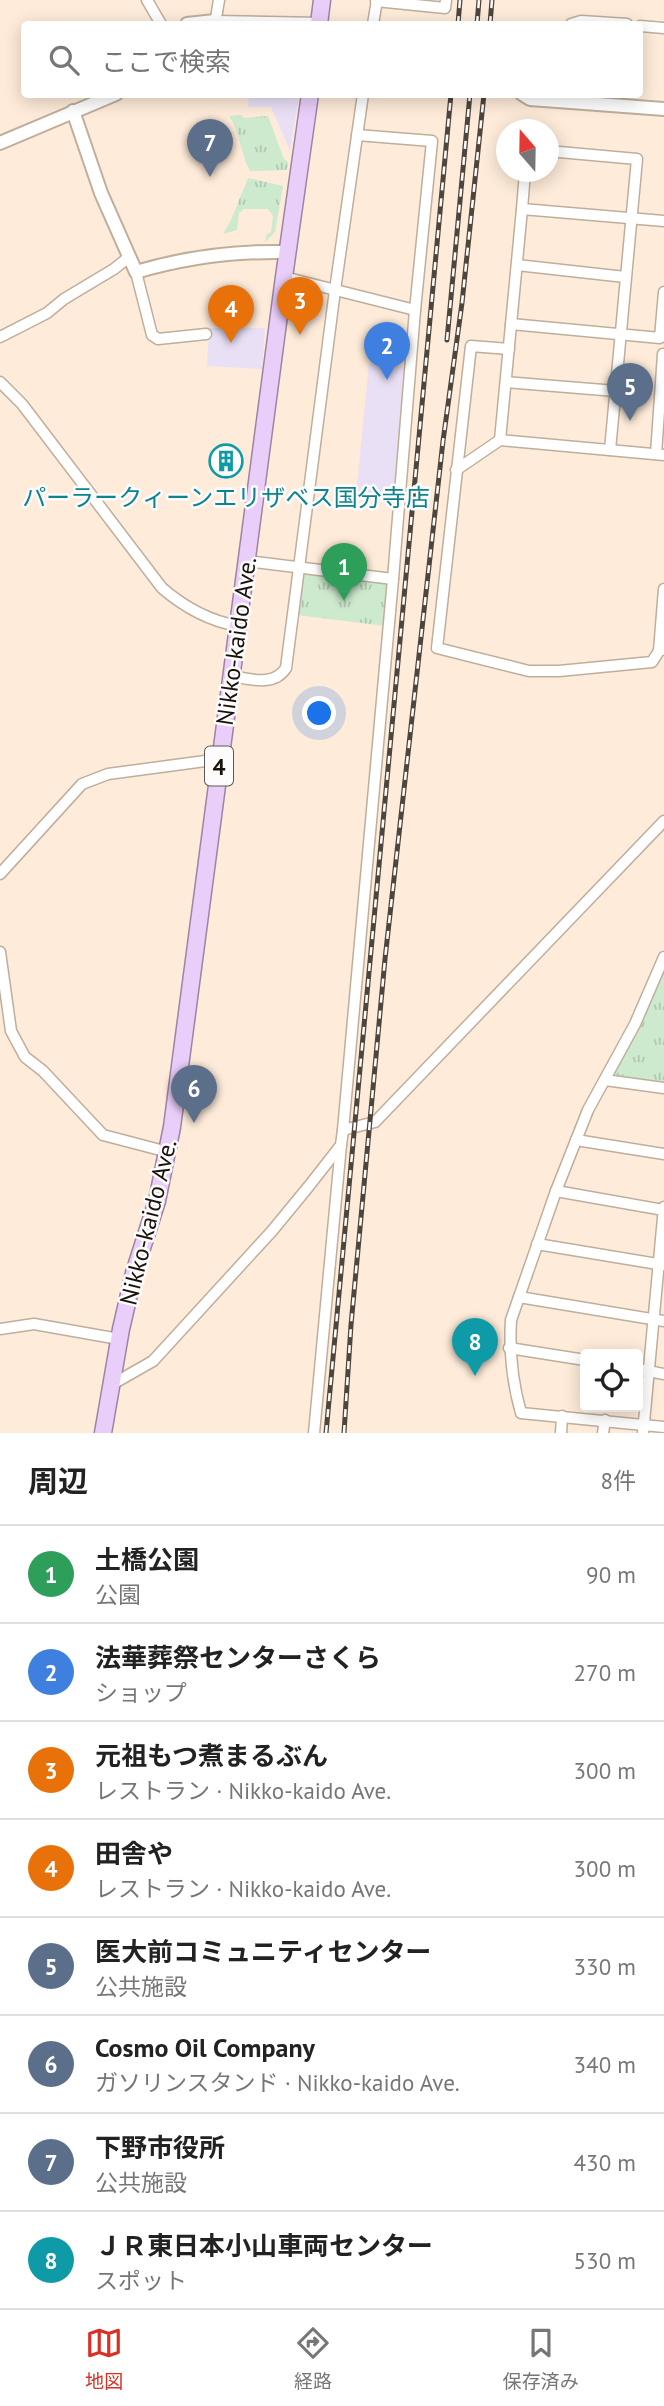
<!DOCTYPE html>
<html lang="ja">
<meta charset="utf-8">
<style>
body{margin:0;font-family:"PT Sans","Noto Sans JP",sans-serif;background:#f2f2f2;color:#222}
.controls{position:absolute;right:21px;bottom:21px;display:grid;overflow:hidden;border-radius:7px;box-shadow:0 4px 18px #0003}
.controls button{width:63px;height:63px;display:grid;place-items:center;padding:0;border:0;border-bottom:2px solid #e0e0e0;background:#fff;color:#222;font:35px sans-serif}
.compass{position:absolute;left:496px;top:119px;width:63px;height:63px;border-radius:50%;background:#fff;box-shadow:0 4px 18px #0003;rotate:340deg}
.you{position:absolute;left:320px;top:714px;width:24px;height:24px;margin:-18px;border:5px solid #fff;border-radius:50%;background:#1a73e8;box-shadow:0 0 0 10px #1a73e833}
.badge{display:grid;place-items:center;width:46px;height:46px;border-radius:50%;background:#d93025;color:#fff;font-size:23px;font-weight:700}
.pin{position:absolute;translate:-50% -58px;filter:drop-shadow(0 2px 4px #0008)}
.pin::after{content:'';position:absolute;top:37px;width:24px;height:21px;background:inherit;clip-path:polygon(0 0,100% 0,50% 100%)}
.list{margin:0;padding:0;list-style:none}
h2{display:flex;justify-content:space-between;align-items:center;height:91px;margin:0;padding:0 28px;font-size:30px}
h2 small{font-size:23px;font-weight:400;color:#767676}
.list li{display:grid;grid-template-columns:46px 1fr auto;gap:21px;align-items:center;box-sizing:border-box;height:98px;padding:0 28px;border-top:2px solid #e0e0e0}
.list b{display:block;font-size:26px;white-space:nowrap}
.list p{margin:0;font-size:23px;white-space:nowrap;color:#767676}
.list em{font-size:23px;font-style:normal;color:#767676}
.icon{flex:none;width:38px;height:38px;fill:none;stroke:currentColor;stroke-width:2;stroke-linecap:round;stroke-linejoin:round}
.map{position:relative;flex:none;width:664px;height:1433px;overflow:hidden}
.search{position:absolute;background:#fff;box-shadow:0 4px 18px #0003;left:21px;right:21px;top:21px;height:77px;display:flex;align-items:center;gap:18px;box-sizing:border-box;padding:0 24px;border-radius:7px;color:#767676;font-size:26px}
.sheet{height:875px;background:#fff}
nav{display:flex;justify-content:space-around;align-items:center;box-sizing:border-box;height:98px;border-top:2px solid #e0e0e0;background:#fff;font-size:19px;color:#767676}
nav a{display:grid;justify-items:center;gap:4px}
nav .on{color:#d93025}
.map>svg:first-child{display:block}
.commercial{fill:#e9e0f6}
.grass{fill:url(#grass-tufts)}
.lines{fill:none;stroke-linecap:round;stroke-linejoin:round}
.minor-casing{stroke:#bfae9c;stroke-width:13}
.tertiary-casing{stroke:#bfae9c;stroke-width:16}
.secondary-casing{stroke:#bfae9c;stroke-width:16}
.trunk-casing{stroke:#9d84a5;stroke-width:19}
.minor{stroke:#fff;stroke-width:10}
.tertiary{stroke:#fff;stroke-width:12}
.secondary{stroke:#fff;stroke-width:12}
.trunk{stroke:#eacefa;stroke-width:16}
.rail-casing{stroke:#4e453b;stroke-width:5}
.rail{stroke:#fcfcfc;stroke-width:2.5;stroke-dasharray:8;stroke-linecap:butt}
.labels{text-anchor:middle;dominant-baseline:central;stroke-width:5;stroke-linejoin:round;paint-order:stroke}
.shield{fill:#fcfcfc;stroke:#5c5853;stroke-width:2}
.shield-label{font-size:23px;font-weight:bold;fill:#18120b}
.culture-label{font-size:24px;fill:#0d838f;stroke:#fcfcfc}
.street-label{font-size:24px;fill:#18120b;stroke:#fcfcfc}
</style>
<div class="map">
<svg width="664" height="1433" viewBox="0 0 664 1433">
<defs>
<pattern id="grass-tufts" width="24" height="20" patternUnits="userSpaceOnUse" patternTransform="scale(1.75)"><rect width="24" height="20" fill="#cde9ce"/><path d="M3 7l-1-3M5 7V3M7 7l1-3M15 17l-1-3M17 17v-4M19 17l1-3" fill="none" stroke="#afc7b0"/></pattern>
</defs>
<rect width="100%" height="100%" fill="#feebd9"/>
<!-- commercial -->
<g class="commercial">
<polygon points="249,95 299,95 290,151 271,107 248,107"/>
<polygon points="209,328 265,328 262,369 207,366"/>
<polygon points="369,363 407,367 394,500 356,496"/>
</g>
<!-- grass -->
<g class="grass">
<path d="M 242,115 L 243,118 L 268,116 L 284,159 L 288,162 L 287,170 L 250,171 C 240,153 241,133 229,116 Z"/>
<polygon points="248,178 283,186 275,232 265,242 266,235 271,232 273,216 268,209 244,209 239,213 237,230 223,234 231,220"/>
<polygon points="307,573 386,582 390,587 386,626 297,615 302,576"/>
<polygon points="664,967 664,1084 617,1077 614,1071"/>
</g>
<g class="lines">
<defs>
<g id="minor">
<polyline points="147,0 161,24"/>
<polyline points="376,1 445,8 446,0"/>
<polyline points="215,21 319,23"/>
<polyline points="215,24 219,0"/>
<polyline points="373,24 377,0"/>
<polyline points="571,24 581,21 627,24"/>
<polyline points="640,26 664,28"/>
<polyline points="548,151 637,159 610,450"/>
<polyline points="522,209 525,172"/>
<polyline points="517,265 625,277"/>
<polyline points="136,272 152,335 158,339 206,334"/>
<polyline points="284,277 415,310"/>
<polyline points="511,324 660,338 664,292"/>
<polyline points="0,337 47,313 64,299 114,269 129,257"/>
<polyline points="509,349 471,346 437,648 529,671 559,671 652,662 659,651 664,649"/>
<path d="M 0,382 L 22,404 L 162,588 C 184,607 210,621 238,626"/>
<polyline points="506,382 616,391"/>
<polyline points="500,440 522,209 664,221"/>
<polyline points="656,454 663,354"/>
<polyline points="456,470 500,440 664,455"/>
<polyline points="247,561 393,579"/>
<polyline points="659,651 664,589"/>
<path d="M 231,676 C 250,679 274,687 286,668 L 335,290 L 363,94"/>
<polyline points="0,874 82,784 108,774 220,759"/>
<polyline points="0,952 11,1031 25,1057 43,1071 103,1135 168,1152"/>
<path d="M 664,957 L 635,1024 L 588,1110 L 556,1191 L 511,1320 C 509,1353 512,1381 521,1413 L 664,1427"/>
<polyline points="605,1080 664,1088"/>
<polyline points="343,1130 393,579 415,310 432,141 357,135"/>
<polyline points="576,1140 664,1154"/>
<polyline points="556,1191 664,1210"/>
<polyline points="537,1244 664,1265"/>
<polyline points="519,1297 664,1321"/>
<polyline points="0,1329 34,1324 119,1339"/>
<polyline points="509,1348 585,1360"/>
<polyline points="638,1369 664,1374"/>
<polyline points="111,1385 153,1361 272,1231 309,1186 341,1145 343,1130 375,1122 664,821"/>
<polyline points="314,1433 341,1145"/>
<polyline points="561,1433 562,1416"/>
<polyline points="603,1433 605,1420"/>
<polyline points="643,1433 664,1207"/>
</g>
<g id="tertiary">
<polyline points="187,24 215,21"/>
<polyline points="522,94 530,99 571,102"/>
<path d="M 73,111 L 101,193 L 136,272 C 186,257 235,251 287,252"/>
<polyline points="0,143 116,94"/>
</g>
<polyline id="secondary" points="571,102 664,109"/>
<g id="trunk">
<polyline points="319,24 322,0"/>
<polyline points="103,1433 121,1329 134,1273 157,1201 172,1127 284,277 310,94"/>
</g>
</defs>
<!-- minor casing -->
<use href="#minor" class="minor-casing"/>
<!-- tertiary casing -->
<use href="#tertiary" class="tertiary-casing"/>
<!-- secondary casing -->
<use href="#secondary" class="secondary-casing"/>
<!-- trunk casing -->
<use href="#trunk" class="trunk-casing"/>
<!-- minor -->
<use href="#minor" class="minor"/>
<!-- tertiary -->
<use href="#tertiary" class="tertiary"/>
<!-- secondary -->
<use href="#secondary" class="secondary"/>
<!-- trunk -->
<use href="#trunk" class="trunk"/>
<defs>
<g id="rail">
<polyline points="458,24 460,0"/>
<polyline points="477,24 479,0"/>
<polyline points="490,24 492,0"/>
<polyline points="447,340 470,94"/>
<polyline points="326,1433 451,94"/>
<polyline points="344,1433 351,1325 385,959 443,441 462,303 484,94"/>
</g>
</defs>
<!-- rail casing -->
<use href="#rail" class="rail-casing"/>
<!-- rail -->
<use href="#rail" class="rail"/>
</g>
<!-- icons -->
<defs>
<symbol id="building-ring" viewBox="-11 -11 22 22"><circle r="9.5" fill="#fcfcfc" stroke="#0f9aa8" stroke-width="1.5"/><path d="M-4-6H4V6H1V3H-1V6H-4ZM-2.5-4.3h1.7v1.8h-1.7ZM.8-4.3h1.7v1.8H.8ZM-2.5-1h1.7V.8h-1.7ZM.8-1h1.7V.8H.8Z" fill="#0f9aa8"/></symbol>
</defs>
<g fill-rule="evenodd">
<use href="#building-ring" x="207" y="442" width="38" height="38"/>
</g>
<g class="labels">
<!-- shield labels -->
<rect class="shield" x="205" y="746.5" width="28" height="39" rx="5"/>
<g class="shield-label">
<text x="219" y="766">4</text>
</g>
<!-- culture labels -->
<g class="culture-label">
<text x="226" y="497">パーラークィーンエリザベス国分寺店</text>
</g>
<!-- street labels -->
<g class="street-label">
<text transform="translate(236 641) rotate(-82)">Nikko-kaido Ave.</text>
<text transform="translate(148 1222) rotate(-76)">Nikko-kaido Ave.</text>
</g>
</g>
</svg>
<div class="controls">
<button><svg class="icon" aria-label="locate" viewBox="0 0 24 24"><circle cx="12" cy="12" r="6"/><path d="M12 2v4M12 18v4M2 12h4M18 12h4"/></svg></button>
</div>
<svg class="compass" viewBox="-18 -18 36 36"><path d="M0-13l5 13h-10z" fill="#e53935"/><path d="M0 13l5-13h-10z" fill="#767676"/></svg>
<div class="you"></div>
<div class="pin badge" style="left:344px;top:601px;background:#2e9e5b">1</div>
<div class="pin badge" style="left:387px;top:380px;background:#3f7fe0">2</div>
<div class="pin badge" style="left:300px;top:335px;background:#e8710a">3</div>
<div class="pin badge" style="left:231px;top:343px;background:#e8710a">4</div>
<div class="pin badge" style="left:630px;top:421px;background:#5c6f8a">5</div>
<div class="pin badge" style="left:194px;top:1123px;background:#5c6f8a">6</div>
<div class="pin badge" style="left:210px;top:177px;background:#5c6f8a">7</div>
<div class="pin badge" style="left:475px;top:1376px;background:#0f9aa8">8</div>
<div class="search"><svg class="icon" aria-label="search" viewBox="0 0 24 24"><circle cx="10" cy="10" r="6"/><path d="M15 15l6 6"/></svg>ここで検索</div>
</div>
<section class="sheet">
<h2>周辺<small>8件</small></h2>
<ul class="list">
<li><span class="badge" style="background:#2e9e5b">1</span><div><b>土橋公園</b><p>公園</p></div><em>90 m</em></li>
<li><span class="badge" style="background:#3f7fe0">2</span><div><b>法華葬祭センターさくら</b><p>ショップ</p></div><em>270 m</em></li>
<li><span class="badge" style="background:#e8710a">3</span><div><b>元祖もつ煮まるぶん</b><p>レストラン · Nikko-kaido Ave.</p></div><em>300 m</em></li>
<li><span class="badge" style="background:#e8710a">4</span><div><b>田舎や</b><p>レストラン · Nikko-kaido Ave.</p></div><em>300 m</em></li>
<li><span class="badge" style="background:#5c6f8a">5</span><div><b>医大前コミュニティセンター</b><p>公共施設</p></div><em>330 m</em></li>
<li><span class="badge" style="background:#5c6f8a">6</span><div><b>Cosmo Oil Company</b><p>ガソリンスタンド · Nikko-kaido Ave.</p></div><em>340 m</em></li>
<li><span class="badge" style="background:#5c6f8a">7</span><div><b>下野市役所</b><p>公共施設</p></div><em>430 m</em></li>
<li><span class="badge" style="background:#0f9aa8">8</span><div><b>ＪＲ東日本小山車両センター</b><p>スポット</p></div><em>530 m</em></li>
</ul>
</section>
<nav>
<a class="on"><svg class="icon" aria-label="map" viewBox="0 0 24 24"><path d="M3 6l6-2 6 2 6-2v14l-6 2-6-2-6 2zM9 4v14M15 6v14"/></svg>地図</a>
<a><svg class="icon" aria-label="directions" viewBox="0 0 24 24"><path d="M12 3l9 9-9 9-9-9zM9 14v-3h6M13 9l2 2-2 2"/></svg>経路</a>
<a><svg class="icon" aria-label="saved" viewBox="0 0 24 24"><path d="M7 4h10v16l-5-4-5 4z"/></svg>保存済み</a>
</nav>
